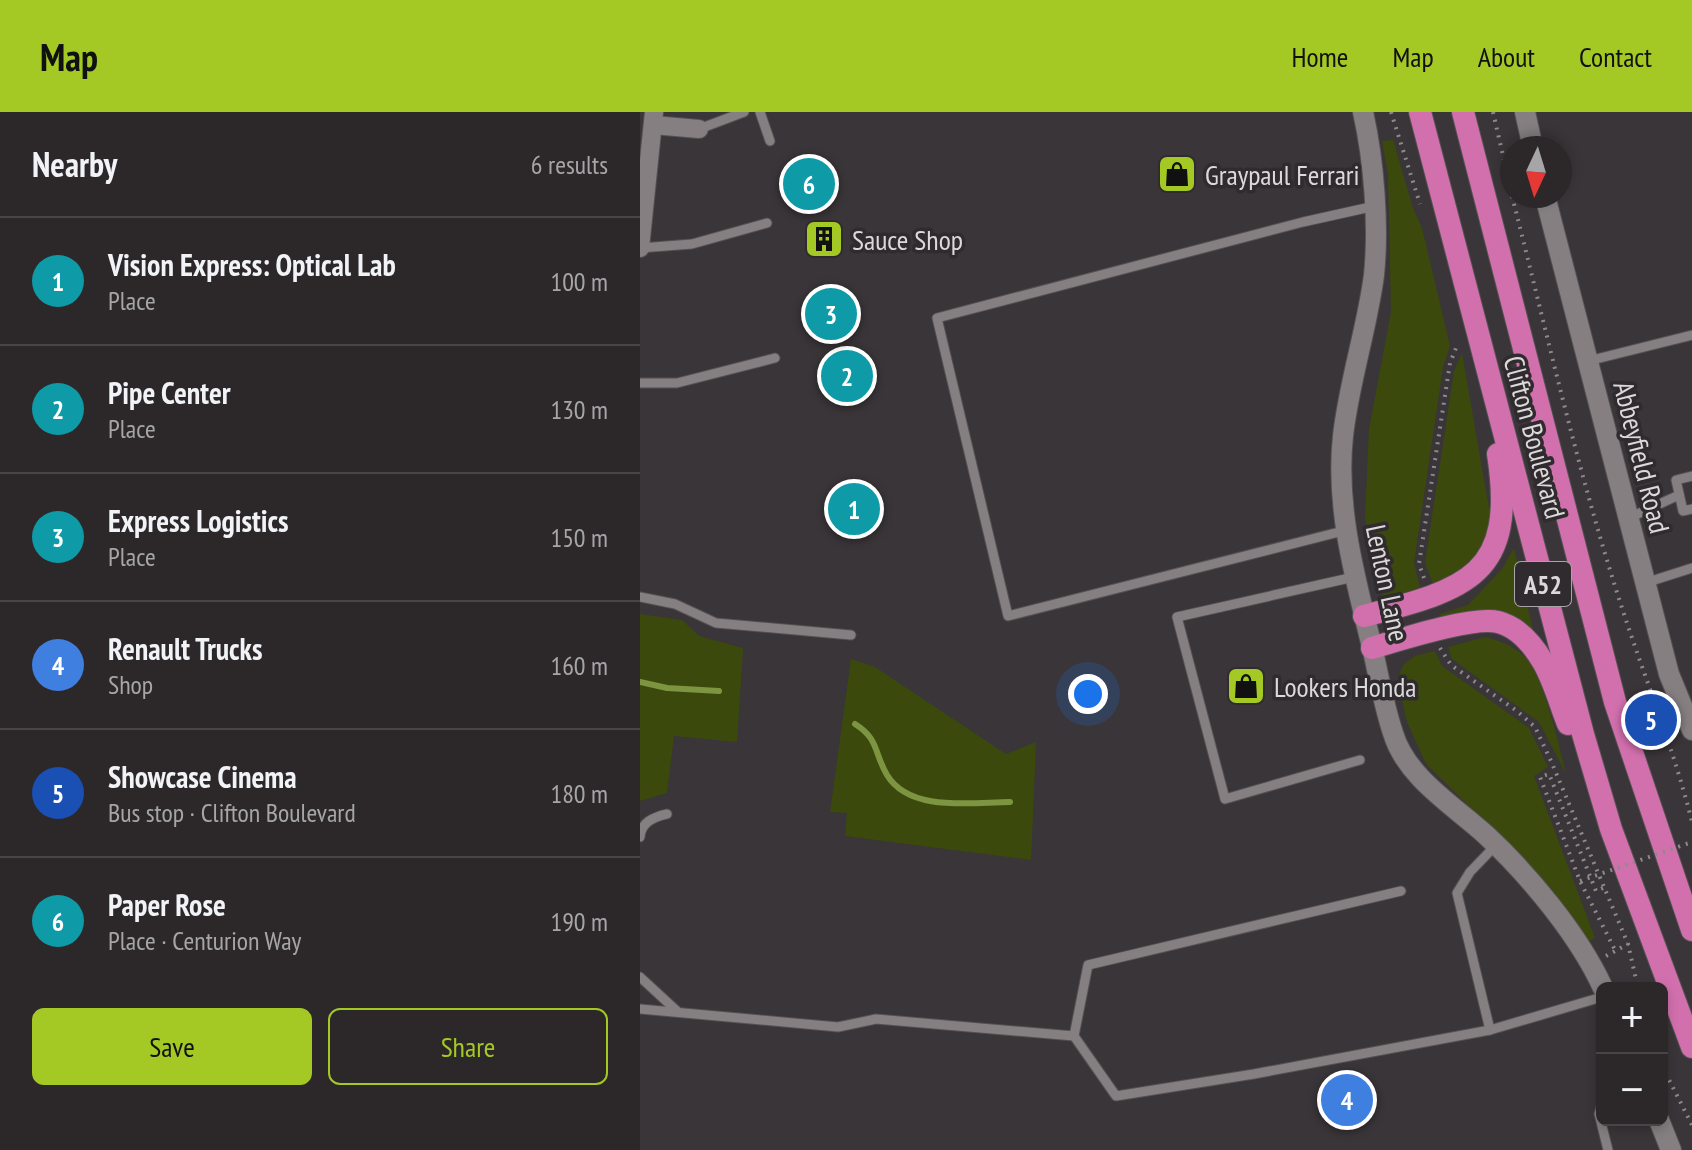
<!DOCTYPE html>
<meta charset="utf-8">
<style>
body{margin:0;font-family:"PT Sans Narrow",sans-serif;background:#383436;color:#f1f3f6}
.controls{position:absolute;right:24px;bottom:24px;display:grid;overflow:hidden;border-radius:12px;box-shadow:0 4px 12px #0003}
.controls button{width:72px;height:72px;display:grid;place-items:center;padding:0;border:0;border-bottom:2px solid #484447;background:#2c282a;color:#f1f3f6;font:40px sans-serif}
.compass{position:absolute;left:860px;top:24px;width:72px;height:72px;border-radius:50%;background:#2c282a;box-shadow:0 4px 12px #0003;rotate:184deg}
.you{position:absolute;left:448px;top:582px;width:28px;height:28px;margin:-20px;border:6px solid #fff;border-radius:50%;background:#1a73e8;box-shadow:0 0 0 12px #1a73e833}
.badge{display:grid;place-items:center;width:52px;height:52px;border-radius:50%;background:#a4c824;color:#fff;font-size:26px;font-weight:700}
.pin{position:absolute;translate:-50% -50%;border:4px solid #fff;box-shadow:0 2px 8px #0006}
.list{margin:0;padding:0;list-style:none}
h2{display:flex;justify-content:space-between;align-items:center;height:104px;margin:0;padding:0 32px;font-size:34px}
h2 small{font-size:26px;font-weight:400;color:#a6a6a8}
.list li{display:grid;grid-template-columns:52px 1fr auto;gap:24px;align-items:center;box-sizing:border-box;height:128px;padding:0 32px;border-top:2px solid #484447}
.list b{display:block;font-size:30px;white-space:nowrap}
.list p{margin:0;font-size:26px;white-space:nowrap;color:#a6a6a8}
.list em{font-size:26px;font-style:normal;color:#a6a6a8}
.actions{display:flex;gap:16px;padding:24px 32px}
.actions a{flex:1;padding:18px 0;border:2px solid #a4c824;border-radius:12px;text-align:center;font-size:28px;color:#a4c824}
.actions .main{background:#a4c824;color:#111}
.map{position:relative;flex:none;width:1052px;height:1038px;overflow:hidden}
header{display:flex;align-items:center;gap:48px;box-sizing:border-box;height:112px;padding:0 40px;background:#a4c824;color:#111}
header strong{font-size:38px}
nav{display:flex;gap:44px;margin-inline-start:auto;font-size:28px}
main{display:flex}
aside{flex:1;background:#2c282a}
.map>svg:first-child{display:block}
.green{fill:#3b490d}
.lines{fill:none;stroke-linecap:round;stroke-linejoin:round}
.stream{stroke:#7d9441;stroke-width:6}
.service-casing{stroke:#555153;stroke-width:11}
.minor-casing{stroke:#555153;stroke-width:20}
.tertiary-casing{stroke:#555153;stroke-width:22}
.trunk-casing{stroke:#555153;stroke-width:24}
.path{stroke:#8e8a8c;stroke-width:4;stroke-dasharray:2 6;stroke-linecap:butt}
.service{stroke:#857f82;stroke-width:9}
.minor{stroke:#857f82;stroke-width:18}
.tertiary{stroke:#857f82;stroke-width:20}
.trunk{stroke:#d270ae;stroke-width:22}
.path-bridge{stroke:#8e8a8c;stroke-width:4;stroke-dasharray:2 6;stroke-linecap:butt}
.labels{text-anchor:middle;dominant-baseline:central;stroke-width:7;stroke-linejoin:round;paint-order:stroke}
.shield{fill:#302b2e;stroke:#a8a5a6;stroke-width:2}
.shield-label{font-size:26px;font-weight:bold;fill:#dcd9da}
.poi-label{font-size:28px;fill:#dcd9da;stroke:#302b2e;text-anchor:start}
.street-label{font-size:28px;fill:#dcd9da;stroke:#302b2e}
</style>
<header>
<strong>Map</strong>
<nav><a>Home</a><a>Map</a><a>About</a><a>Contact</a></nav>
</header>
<main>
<aside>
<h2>Nearby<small>6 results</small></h2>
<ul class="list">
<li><span class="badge" style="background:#0f9aa8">1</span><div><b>Vision Express: Optical Lab</b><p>Place</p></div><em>100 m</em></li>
<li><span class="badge" style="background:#0f9aa8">2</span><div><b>Pipe Center</b><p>Place</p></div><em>130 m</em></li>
<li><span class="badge" style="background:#0f9aa8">3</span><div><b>Express Logistics</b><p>Place</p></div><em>150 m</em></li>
<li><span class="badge" style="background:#3f7fe0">4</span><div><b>Renault Trucks</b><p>Shop</p></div><em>160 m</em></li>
<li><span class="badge" style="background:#1a4fb4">5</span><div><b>Showcase Cinema</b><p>Bus stop · Clifton Boulevard</p></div><em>180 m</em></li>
<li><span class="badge" style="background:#0f9aa8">6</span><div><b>Paper Rose</b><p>Place · Centurion Way</p></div><em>190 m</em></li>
</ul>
<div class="actions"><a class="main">Save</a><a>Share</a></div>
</aside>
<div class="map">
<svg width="1052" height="1038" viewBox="0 0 1052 1038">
<rect width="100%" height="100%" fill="#3a3538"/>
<!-- green -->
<g class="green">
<polygon points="753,28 773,96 782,116 810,234 803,255 774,451 782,483 747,487 740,480 725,405 729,317 751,200 748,62 742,29"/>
<path d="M 822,241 L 850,402 C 847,453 835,451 795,478 L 785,451 L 814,259 Z"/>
<polygon points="874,436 893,518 877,508 802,510 800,502 828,493 862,457"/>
<polygon points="0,502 42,508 59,524 103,536 97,630 34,624 27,681 0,689"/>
<path d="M 845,525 C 860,529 872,533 884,544 C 903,561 919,634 926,662 L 899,610 L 812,547 L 808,535 Z"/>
<polygon points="795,539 802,554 889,616 908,655 894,664 955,826 944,832 902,766 786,652 767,610 757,567 764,552 775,544"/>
<polygon points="211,547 235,555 366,642 396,630 391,748 205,724 207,701 190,700"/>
</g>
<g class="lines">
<!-- stream -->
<g class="stream">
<polyline points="0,570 27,576 79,579"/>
<path d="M 215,612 C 239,627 234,641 247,663 C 270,701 333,690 370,690"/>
</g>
<defs>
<g id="service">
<polyline points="120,0 130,29"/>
<polyline points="59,17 104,0"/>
<polyline points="0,136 52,132 127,111"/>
<polyline points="948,249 1052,223"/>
<polyline points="0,271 37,271 135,246"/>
<polyline points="1052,364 1036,368 1043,399 1052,397"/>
<polyline points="989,406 1039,383"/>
<polyline points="707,418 368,504 297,206 663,110 735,94"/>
<polyline points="714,465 537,505 585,687 720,648"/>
<polyline points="1005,471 1052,456"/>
<polyline points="0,485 35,492 76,511 211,523"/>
<path d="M 0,725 C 1,710 14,705 27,702"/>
<polyline points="0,865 38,900"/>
<polyline points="0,897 198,915 236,907 434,924 448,853 761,779"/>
<polyline points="850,918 817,781 830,760 856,733"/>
<polyline points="434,924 476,984 614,962 850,918 962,885"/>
<polyline points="962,992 959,1002 968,1038"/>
</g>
<g id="minor">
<polyline points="13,13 59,17"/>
<polyline points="0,136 14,0"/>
</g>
<g id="tertiary">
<path d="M 723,0 C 734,49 739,113 734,163 C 727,217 709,270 703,324 C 695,396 716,469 733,539 C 739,566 744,594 753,621 C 766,665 813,693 846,723 C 888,762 939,823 963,876"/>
<polyline points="885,0 893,36"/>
<polyline points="905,84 1029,562 1052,618"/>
<polyline points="1019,1008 1031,1038"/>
</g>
<g id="trunk">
<polyline points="780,0 943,622 971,717 1052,935"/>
<polyline points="823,0 975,590 1052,818"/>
<path d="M 724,504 C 827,477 877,464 858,342"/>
<path d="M 732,536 C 759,528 832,504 858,510 C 878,515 893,533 903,550 C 914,569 920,592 928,612"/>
</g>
</defs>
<!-- service casing -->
<use href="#service" class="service-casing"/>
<!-- minor casing -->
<use href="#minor" class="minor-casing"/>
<!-- tertiary casing -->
<use href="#tertiary" class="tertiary-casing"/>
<!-- trunk casing -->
<use href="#trunk" class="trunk-casing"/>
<!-- path -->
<g class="path">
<polyline points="751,0 780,92"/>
<polyline points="853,0 872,83"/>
<path d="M 872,84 C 907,221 938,361 982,496 C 1005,567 1034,637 1052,710"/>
<polyline points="784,466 779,452 810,251 818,231"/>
<polyline points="800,536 811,553 877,599 895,615 911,649 988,832 998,876"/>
<polyline points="963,776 956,779 909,662 900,665 940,769 975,838"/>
<polyline points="966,844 988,832"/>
<polyline points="1022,954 1052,1013"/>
</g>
<!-- service -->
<use href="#service" class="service"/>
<!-- minor -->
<use href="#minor" class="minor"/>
<!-- tertiary -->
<use href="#tertiary" class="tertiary"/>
<!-- trunk -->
<use href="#trunk" class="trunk"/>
<!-- path-bridge -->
<polyline class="path-bridge" points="940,769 1052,730"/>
</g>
<!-- icons -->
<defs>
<symbol id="shop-square" viewBox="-11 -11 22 22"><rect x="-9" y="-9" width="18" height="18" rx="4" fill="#a4c824" stroke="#302b2e"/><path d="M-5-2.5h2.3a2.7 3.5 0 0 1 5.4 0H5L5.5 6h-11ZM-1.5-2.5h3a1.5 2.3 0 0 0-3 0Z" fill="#111"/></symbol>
<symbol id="building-square" viewBox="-11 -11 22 22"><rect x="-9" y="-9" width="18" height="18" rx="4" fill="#a4c824" stroke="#302b2e"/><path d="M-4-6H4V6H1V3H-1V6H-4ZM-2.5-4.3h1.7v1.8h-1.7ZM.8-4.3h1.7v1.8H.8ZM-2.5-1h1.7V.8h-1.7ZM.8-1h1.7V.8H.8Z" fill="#111"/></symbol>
</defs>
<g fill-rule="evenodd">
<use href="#shop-square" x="515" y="40" width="44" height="44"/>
<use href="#building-square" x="162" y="105" width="44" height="44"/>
<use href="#shop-square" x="584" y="552" width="44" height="44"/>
</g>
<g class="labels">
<!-- shield labels -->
<rect class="shield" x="875" y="450" width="56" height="44" rx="6"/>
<g class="shield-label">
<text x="903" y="472">A52</text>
</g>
<!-- poi labels -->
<g class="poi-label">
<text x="565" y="62">Graypaul Ferrari</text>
<text x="212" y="127">Sauce Shop</text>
<text x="634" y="574">Lookers Honda</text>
</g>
<!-- street labels -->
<g class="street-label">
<text transform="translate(895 325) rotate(75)">Clifton Boulevard</text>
<text transform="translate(1002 345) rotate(76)">Abbeyfield Road</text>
<text transform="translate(748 471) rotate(78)">Lenton Lane</text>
</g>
</g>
</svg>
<div class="controls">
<button>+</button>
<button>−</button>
</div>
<svg class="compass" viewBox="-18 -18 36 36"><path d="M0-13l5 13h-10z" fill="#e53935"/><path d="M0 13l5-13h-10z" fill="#a6a6a8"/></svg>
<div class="you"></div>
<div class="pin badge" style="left:214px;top:397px;background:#0f9aa8">1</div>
<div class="pin badge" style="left:207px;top:264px;background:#0f9aa8">2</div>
<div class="pin badge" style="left:191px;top:202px;background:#0f9aa8">3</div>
<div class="pin badge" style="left:707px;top:988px;background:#3f7fe0">4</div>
<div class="pin badge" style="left:1011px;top:608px;background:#1a4fb4">5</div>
<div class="pin badge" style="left:169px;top:72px;background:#0f9aa8">6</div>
</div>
</main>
